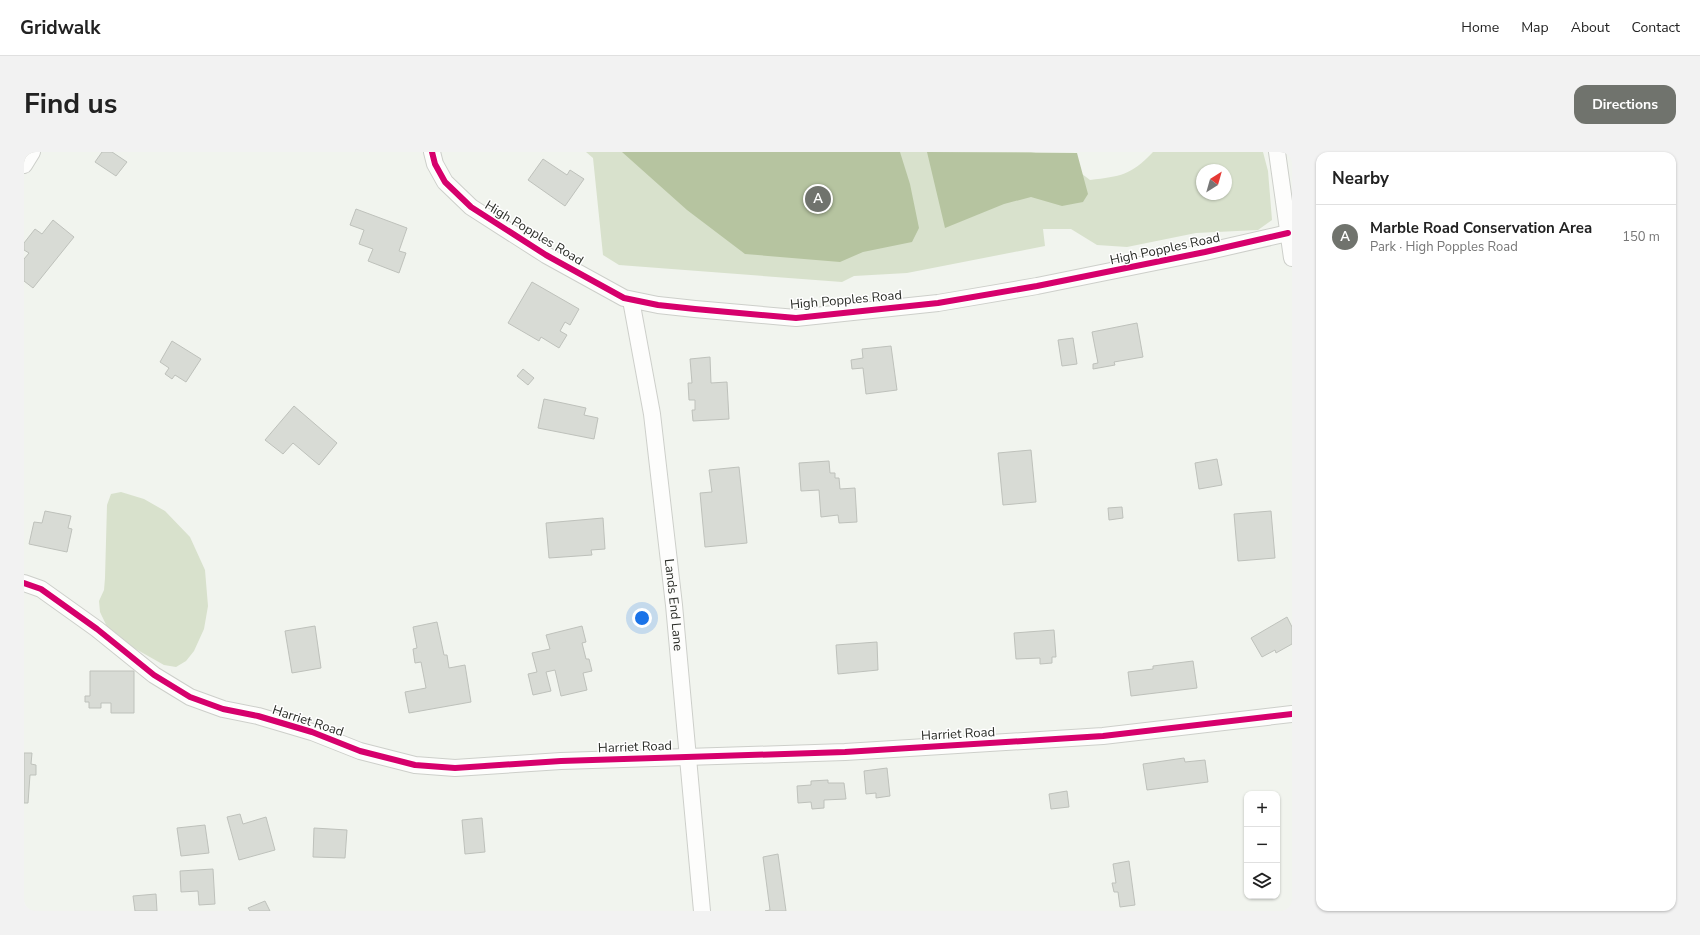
<!DOCTYPE html>
<meta charset="utf-8">
<style>
body{margin:0;font-family:"Nunito Sans",sans-serif;background:#f2f2f2;color:#222}
.controls{position:absolute;right:12px;bottom:12px;display:grid;overflow:hidden;border-radius:8px;box-shadow:0 1px 3px #0004}
.controls button{width:36px;height:36px;display:grid;place-items:center;padding:0;border:0;border-bottom:1px solid #e0e0e0;background:#fff;color:#222;font:20px sans-serif}
.compass{position:absolute;left:1172px;top:12px;width:36px;height:36px;border-radius:50%;background:#fff;box-shadow:0 1px 3px #0004;rotate:37deg}
.you{position:absolute;left:618px;top:466px;width:14px;height:14px;margin:-10px;border:3px solid #fff;border-radius:50%;background:#1a73e8;box-shadow:0 0 0 6px #1a73e833}
.badge{display:grid;place-items:center;width:26px;height:26px;border-radius:50%;background:#70736d;color:#fff;font-size:13px;font-weight:700}
.pin{position:absolute;translate:-50% -50%;border:2px solid #fff;box-shadow:0 1px 4px #0006}
.list{margin:0;padding:0;list-style:none}
h2{display:flex;justify-content:space-between;align-items:center;height:52px;margin:0;padding:0 16px;font-size:17px}
h2 small{font-size:13px;font-weight:400;color:#767676}
.list li{display:grid;grid-template-columns:26px 1fr auto;gap:12px;align-items:center;box-sizing:border-box;height:64px;padding:0 16px;border-top:1px solid #e0e0e0}
.list b{display:block;font-size:15px;white-space:nowrap}
.list p{margin:0;font-size:13px;white-space:nowrap;color:#767676}
.list em{font-size:13px;font-style:normal;color:#767676}
.icon{flex:none;width:22px;height:22px;fill:none;stroke:currentColor;stroke-width:2;stroke-linecap:round;stroke-linejoin:round}
.map{position:relative;flex:none;width:1268px;height:759px;overflow:hidden;border-radius:12px}
header{display:flex;align-items:center;gap:24px;box-sizing:border-box;height:56px;padding:0 20px;background:#fff;border-bottom:1px solid #e0e0e0}
header strong{font-size:19px}
nav{display:flex;gap:22px;margin-inline-start:auto;font-size:14px}
.intro{display:flex;align-items:center;justify-content:space-between;box-sizing:border-box;height:96px;padding:0 24px}
h1{margin:0;font-size:28px}
.button{padding:10px 18px;border-radius:12px;background:#70736d;color:#fff;font-size:14px;font-weight:700}
main{display:flex;gap:24px;padding:0 24px}
aside{flex:1;background:#fff;border-radius:12px;box-shadow:0 1px 3px #0004}
.map>svg:first-child{display:block}
.green{fill:#d8e1cc;fill-rule:evenodd}
.water{fill:#b6c4a0}
.building{fill:#d8dbd5;stroke:#bec1bb}
.lines{fill:none;stroke-linecap:round;stroke-linejoin:round}
.street-casing{stroke:#cdcfca;stroke-width:18}
.street{stroke:#fdfdfc;stroke-width:16}
.cycleway-casing{stroke:#fff;stroke-width:8}
.cycleway{stroke:#d6006c;stroke-width:6}
.labels{text-anchor:middle;dominant-baseline:central;stroke-width:3;stroke-linejoin:round;paint-order:stroke}
.street-label{font-size:13px;fill:#2b2d28;stroke:#fff}
</style>
<header>
<strong>Gridwalk</strong>
<nav><a>Home</a><a>Map</a><a>About</a><a>Contact</a></nav>
</header>
<div class="intro"><h1>Find us</h1><a class="button">Directions</a></div>
<main>
<div class="map">
<svg width="1268" height="759" viewBox="0 0 1268 759">
<rect width="100%" height="100%" fill="#f1f4ee"/>
<!-- green -->
<g class="green">
<path d="M 562,0 L 1007,0 L 1037,6 L 1066,28 C 1097,24 1106,24 1129,0 L 1239,0 L 1244,19 L 1248,68 L 1234,78 L 1172,81 L 1103,95 L 1073,93 L 1047,77 L 1019,77 L 1021,94 L 883,121 L 830,124 L 818,130 L 595,113 L 579,103 L 569,6 ZM 1178,18 L 1202,18 L 1202,42 L 1178,42 Z"/>
<polygon points="97,340 120,347 141,359 166,385 181,418 184,454 180,477 170,499 162,509 152,515 140,513 87,483 76,460 75,449 80,438 81,426 83,353 87,342"/>
</g>
<!-- water -->
<g class="water">
<polygon points="598,0 876,0 886,32 895,76 888,90 839,100 816,110 721,102 663,58"/>
<polygon points="903,0 1053,1 1064,42 1059,50 1038,54 1007,45 980,52 921,76"/>
</g>
<!-- building -->
<g class="building">
<polygon points="78,0 88,0 103,10 92,24 71,10"/>
<polygon points="519,7 543,23 546,18 560,27 541,54 504,28"/>
<polygon points="332,57 383,76 375,99 382,101 375,121 344,109 349,97 335,92 340,78 326,73"/>
<polygon points="29,68 50,85 9,136 0,129 0,107 5,101 0,98 0,91 11,77 18,82"/>
<polygon points="508,130 555,157 546,173 541,170 536,179 543,183 535,196 517,185 515,189 484,171"/>
<polygon points="1113,171 1119,205 1090,210 1091,213 1069,217 1069,212 1074,211 1068,180"/>
<polygon points="1049,186 1053,212 1038,214 1034,188"/>
<polygon points="148,189 177,207 162,230 151,223 148,227 141,222 145,216 136,210"/>
<polygon points="867,194 873,238 842,242 839,216 828,217 827,208 839,206 838,197"/>
<polygon points="686,205 687,231 703,230 705,267 669,269 668,258 671,258 671,248 665,248 664,231 668,231 666,207"/>
<polygon points="499,217 510,226 504,233 493,224"/>
<polygon points="520,247 562,256 560,263 574,266 570,287 514,276"/>
<polygon points="270,254 313,291 295,313 269,291 259,302 241,288"/>
<polygon points="1007,298 1012,350 979,353 974,301"/>
<polygon points="1193,307 1198,333 1175,337 1171,311"/>
<polygon points="805,309 806,321 811,321 811,326 815,326 816,337 831,336 833,370 815,371 814,363 797,365 795,338 777,339 775,311"/>
<polygon points="715,315 723,391 681,395 676,341 688,340 685,318"/>
<polygon points="1098,355 1099,366 1085,368 1084,356"/>
<polygon points="21,359 47,364 44,376 48,377 43,400 5,392 10,370 18,371"/>
<polygon points="1247,359 1251,406 1214,409 1210,362"/>
<polygon points="579,366 581,397 567,398 568,403 525,406 522,371"/>
<polygon points="1263,465 1268,475 1268,492 1252,501 1251,498 1238,505 1227,486"/>
<polygon points="413,470 420,503 423,503 425,516 441,513 447,550 385,561 381,540 402,536 397,510 391,511 389,497 393,496 389,475"/>
<polygon points="291,474 297,516 268,521 261,479"/>
<polygon points="558,474 562,490 558,491 562,507 565,507 568,519 559,521 563,538 537,544 531,518 522,520 527,539 509,543 504,522 513,520 508,501 526,497 522,483"/>
<polygon points="1030,478 1032,505 1028,505 1028,511 1016,512 1016,506 992,507 990,481"/>
<polygon points="853,490 854,518 814,522 812,493"/>
<polygon points="1169,509 1173,536 1107,544 1104,520 1129,517 1129,514"/>
<polygon points="66,519 110,519 110,561 87,561 87,551 77,551 77,556 65,556 65,550 61,550 61,544 66,544"/>
<polygon points="0,601 8,601 7,612 12,613 12,623 6,623 4,651 0,651"/>
<polygon points="1160,606 1161,610 1181,608 1184,630 1123,638 1119,612"/>
<polygon points="863,616 866,644 852,646 852,641 842,642 840,619"/>
<polygon points="804,628 804,631 820,631 822,647 800,648 800,656 788,657 787,650 774,651 773,634 787,633 787,629"/>
<polygon points="1043,639 1045,655 1027,657 1025,642"/>
<polygon points="216,662 219,672 242,665 251,698 215,708 203,665"/>
<polygon points="458,666 461,700 441,702 438,668"/>
<polygon points="181,673 185,701 157,704 153,676"/>
<polygon points="290,676 323,678 321,706 289,705"/>
<polygon points="754,702 762,759 741,759 746,758 739,705"/>
<polygon points="1105,709 1111,753 1096,755 1094,740 1090,740 1088,731 1092,731 1089,712"/>
<polygon points="189,717 191,752 175,753 174,739 157,740 156,719"/>
<polygon points="132,742 133,759 111,759 109,744"/>
<polygon points="241,749 246,759 226,759 224,756"/>
</g>
<g class="lines">
<defs>
<g id="street">
<polyline points="408,0 411,12 421,30 447,55 522,103 600,146 634,153 671,157 772,166 914,151 1013,134 1181,100 1264,81"/>
<polyline points="1253,0 1268,106"/>
<polyline points="0,13 8,0"/>
<path id="s1" d="M 607,148 L 628,262 L 650,453 L 678,759"/>
<polyline points="0,431 17,437 73,477 130,523 166,545 199,557 234,564 288,580 336,599 391,613 431,616 537,609 821,600 1079,584 1268,562"/>
</g>
</defs>
<!-- street casing -->
<use href="#street" class="street-casing"/>
<!-- street -->
<use href="#street" class="street"/>
<defs>
<g id="cycleway">
<polyline points="408,0 411,12 421,30 447,55 522,103 600,146 634,153 671,157 772,166 914,151 1013,134 1181,100 1264,81"/>
<polyline points="0,431 17,437 73,477 130,523 166,545 199,557 234,564 288,580 336,599 391,613 431,616 537,609 821,600 1079,584 1268,562"/>
</g>
</defs>
<!-- cycleway casing -->
<use href="#cycleway" class="cycleway-casing"/>
<!-- cycleway -->
<use href="#cycleway" class="cycleway"/>
</g>
<g class="labels">
<!-- street labels -->
<g class="street-label">
<text transform="translate(510 81) rotate(31)">High Popples Road</text>
<text transform="translate(1141 97) rotate(-12)">High Popples Road</text>
<text transform="translate(822 148) rotate(-5)">High Popples Road</text>
<text stroke="none"><textPath href="#s1" startOffset="308">Lands End Lane</textPath></text>
<text transform="translate(284 569) rotate(18)">Harriet Road</text>
<text transform="translate(934 582) rotate(-3)">Harriet Road</text>
<text transform="translate(611 595) rotate(-2)">Harriet Road</text>
</g>
</g>
</svg>
<div class="controls">
<button>+</button>
<button>−</button>
<button><svg class="icon" aria-label="layers" viewBox="0 0 24 24"><path d="M12 4l9 5-9 5-9-5zM3 14l9 5 9-5"/></svg></button>
</div>
<svg class="compass" viewBox="-18 -18 36 36"><path d="M0-13l5 13h-10z" fill="#e53935"/><path d="M0 13l5-13h-10z" fill="#767676"/></svg>
<div class="you"></div>
<div class="pin badge" style="left:794px;top:47px">A</div>
</div>
<aside>
<h2>Nearby<small></small></h2>
<ul class="list">
<li><span class="badge">A</span><div><b>Marble Road Conservation Area</b><p>Park · High Popples Road</p></div><em>150 m</em></li>
</ul>
</aside>
</main>
